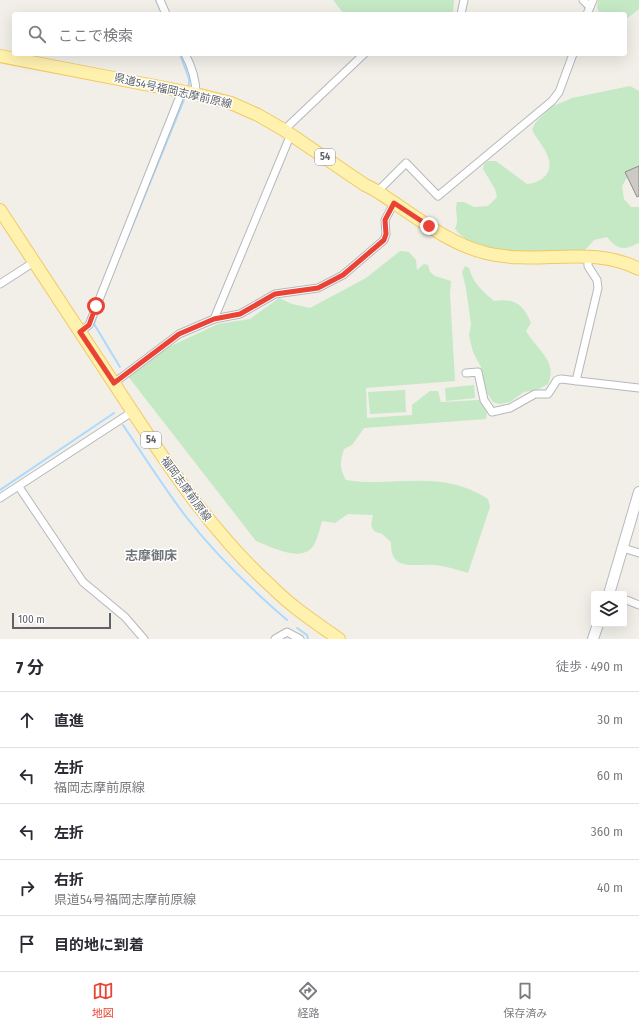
<!DOCTYPE html>
<html lang="ja">
<meta charset="utf-8">
<style>
body{margin:0;font-family:"Fira Sans Condensed","Noto Sans JP",sans-serif;background:#f7f7f7;color:#2b2b33}
.controls{position:absolute;right:12px;bottom:12px;display:grid;overflow:hidden;border-radius:4px;box-shadow:0 4px 16px #0002}
.controls button{width:36px;height:36px;display:grid;place-items:center;padding:0;border:0;border-bottom:1px solid #e1e1e2;background:#fff;color:#2b2b33;font:20px sans-serif}
.scale{position:absolute;left:12px;bottom:10px;width:99px;box-sizing:border-box;padding-left:4px;border:2px solid #5f6368;border-top:0;font-size:11px;line-height:14px;white-space:nowrap;color:#5f6368;-webkit-text-stroke:3px #fff;paint-order:stroke}
.stop{position:absolute;width:12px;height:12px;margin:-9px;border:3px solid #ea4335;border-radius:50%;background:#fff}
.stop.end{background:#ea4335;border-color:#fff;box-shadow:0 1px 4px #0008}
.list{margin:0;padding:0;list-style:none}
h2{display:flex;justify-content:space-between;align-items:center;height:52px;margin:0;padding:0 16px;font-size:17px}
h2 small{font-size:13px;font-weight:400;color:#7c7c81}
.list li{display:grid;grid-template-columns:26px 1fr auto;gap:12px;align-items:center;box-sizing:border-box;height:56px;padding:0 16px;border-top:1px solid #e1e1e2}
.list b{display:block;font-size:15px;white-space:nowrap}
.list p{margin:0;font-size:13px;white-space:nowrap;color:#7c7c81}
.list em{font-size:13px;font-style:normal;color:#7c7c81}
.icon{flex:none;width:22px;height:22px;fill:none;stroke:currentColor;stroke-width:2;stroke-linecap:round;stroke-linejoin:round}
.map{position:relative;flex:none;width:639px;height:639px;overflow:hidden}
.search{position:absolute;background:#fff;box-shadow:0 4px 16px #0002;left:12px;right:12px;top:12px;height:44px;display:flex;align-items:center;gap:10px;box-sizing:border-box;padding:0 14px;border-radius:4px;color:#7c7c81;font-size:15px}
.sheet{height:332px;background:#fff}
nav{display:flex;justify-content:space-around;align-items:center;box-sizing:border-box;height:56px;border-top:1px solid #e1e1e2;background:#fff;font-size:11px;color:#7c7c81}
nav a{display:grid;justify-items:center;gap:2px}
nav .on{color:#ea4335}
.map>svg:first-child{display:block}
.green{fill:#c5e8c5}
.lines{fill:none;stroke-linecap:round;stroke-linejoin:round}
.stream{stroke:#aadaff;stroke-width:2}
.building{fill:#cccac5;stroke:#8f8d8a}
.street-casing{stroke:#b5b8bc;stroke-width:9}
.secondary-casing{stroke:#b6babf;stroke-width:12}
.primary-casing{stroke:#f2c960;stroke-width:14}
.street{stroke:#fff;stroke-width:7}
.secondary{stroke:#fff;stroke-width:10}
.primary{stroke:#fff2af;stroke-width:12}
.route{stroke:#ea4335;stroke-width:5}
.labels{text-anchor:middle;dominant-baseline:central;stroke-width:3;stroke-linejoin:round;paint-order:stroke}
.shield{fill:#fff;stroke:#8f9295;stroke-width:1}
.shield-label{font-size:10px;font-weight:bold;fill:#5f6368}
.street-label{font-size:11px;fill:#5f6368;stroke:#fff}
.quarter-label{font-size:13px;font-weight:bold;fill:#70757a;stroke:#fff}
</style>
<div class="map">
<svg width="639" height="639" viewBox="0 0 639 639">
<rect width="100%" height="100%" fill="#f1efe8"/>
<!-- green -->
<g class="green">
<polygon points="333,0 454,0 453,14 344,14"/>
<polygon points="598,0 639,0 639,9 625,20 625,14 600,14 597,8"/>
<path d="M 630,86 L 639,91 L 639,168 L 628,176 L 622,186 L 624,199 L 631,207 L 639,207 L 639,243 C 623,250 619,251 607,237 L 594,240 L 584,251 C 549,252 479,260 455,229 C 460,216 454,215 457,202 L 464,202 L 474,207 L 488,206 L 497,197 L 495,189 L 483,169 L 484,164 L 488,161 L 496,161 L 527,184 C 541,183 554,173 548,157 C 545,147 536,139 532,129 L 536,122 L 551,107 L 572,98 Z"/>
<path d="M 400,251 L 409,252 L 416,260 L 417,270 L 424,264 L 428,265 L 430,272 L 435,276 L 451,281 L 450,294 L 455,381 L 366,388 L 367,418 L 412,415 L 412,405 L 430,391 L 438,391 L 441,402 L 480,400 L 487,412 L 486,419 L 364,428 L 352,445 L 344,449 C 340,462 339,468 346,480 C 397,488 440,468 488,499 L 490,507 L 468,573 C 458,570 446,566 435,565 C 415,563 390,573 391,542 L 382,534 L 374,531 L 371,525 L 373,515 L 348,514 L 335,523 L 322,521 C 320,528 318,536 315,543 C 305,565 272,547 256,541 L 127,375 L 156,353 L 218,324 L 250,319 L 279,298 L 292,304 L 310,308 L 366,278 Z"/>
<path d="M 465,266 L 469,268 C 473,283 483,292 494,301 C 514,298 523,304 531,323 L 526,331 C 537,350 558,361 548,384 L 537,390 L 524,392 L 510,402 L 500,404 L 493,402 L 487,393 L 481,367 L 473,352 L 469,335 L 471,325 L 466,288 L 462,272 Z"/>
<polygon points="474,385 475,398 446,401 445,388"/>
<polygon points="405,390 406,412 370,414 368,392"/>
</g>
<g class="lines">
<!-- stream -->
<g class="stream">
<polyline points="156,0 162,14"/>
<polyline points="180,54 189,79 189,87"/>
<polyline points="127,239 185,97"/>
<polyline points="98,312 94,324 120,367"/>
<path d="M 123,425 C 144,456 164,488 187,518 C 217,556 251,589 287,620"/>
<polyline points="0,490 114,413"/>
<polyline points="297,628 307,635 308,639"/>
</g>
</g>
<!-- building -->
<polygon class="building" points="639,166 639,196 637,197 625,172"/>
<g class="lines">
<defs>
<g id="street">
<polyline points="160,0 166,14"/>
<polyline points="583,0 590,7"/>
<polyline points="461,14 464,0"/>
<polyline points="587,14 593,0"/>
<path d="M 185,54 C 192,67 196,79 196,94"/>
<polyline points="284,130 364,54"/>
<polyline points="378,191 406,163 438,196 552,101 559,92 573,54"/>
<polyline points="0,284 34,262"/>
<polyline points="214,319 291,134"/>
<polyline points="80,332 89,325 182,91"/>
<polyline points="466,373 478,372 484,400 492,412 510,408 535,394 548,394 557,380 561,379 639,388"/>
<polyline points="576,381 598,288 597,280 588,266 588,256"/>
<polyline points="114,383 179,334 214,319 240,314 275,294 318,288 343,275 384,240 386,234 385,220 394,203"/>
<polyline points="19,487 83,582 125,617 144,639"/>
<polyline points="0,498 132,412"/>
<polyline points="623,548 639,553"/>
<polyline points="624,599 639,605"/>
<polyline points="275,639 287,632 300,639"/>
</g>
<g id="secondary">
<polyline points="609,594 639,492"/>
<polyline points="593,639 598,624"/>
</g>
<g id="primary">
<path d="M 0,56 L 196,94 L 231,103 L 258,115 L 284,130 L 365,185 C 377,190 385,197 396,204 C 424,223 453,245 486,253 C 537,266 591,244 639,269"/>
<path d="M 0,210 C 38,268 76,325 113,382 C 161,455 207,528 272,587 C 292,607 316,623 339,639"/>
</g>
</defs>
<!-- street casing -->
<use href="#street" class="street-casing"/>
<!-- secondary casing -->
<use href="#secondary" class="secondary-casing"/>
<!-- primary casing -->
<use href="#primary" class="primary-casing"/>
<!-- street -->
<use href="#street" class="street"/>
<!-- secondary -->
<use href="#secondary" class="secondary"/>
<!-- primary -->
<use href="#primary" class="primary"/>
</g>
<g class="lines">
<!-- route -->
<polyline class="route" points="96,306 89,325 80,332 114,383 179,334 214,319 240,314 275,294 318,288 343,275 384,240 386,234 385,220 394,203 429,226"/>
</g>
<g class="labels">
<!-- shield labels -->
<g class="shield">
<rect x="315" y="149" width="20" height="16" rx="3"/>
<rect x="141" y="432" width="20" height="16" rx="3"/>
</g>
<g class="shield-label">
<text x="325" y="157">54</text>
<text x="151" y="440">54</text>
</g>
<!-- street labels -->
<g class="street-label">
<text transform="translate(173 91) rotate(13)">県道54号福岡志摩前原線</text>
<text transform="translate(186 489) rotate(54)">福岡志摩前原線</text>
</g>
<!-- quarter labels -->
<g class="quarter-label">
<text x="151" y="555">志摩御床</text>
</g>
</g>
</svg>
<div class="controls">
<button><svg class="icon" aria-label="layers" viewBox="0 0 24 24"><path d="M12 4l9 5-9 5-9-5zM3 14l9 5 9-5"/></svg></button>
</div>
<div class="scale">100 m</div>
<div class="stop" style="left:96px;top:306px"></div>
<div class="stop end" style="left:429px;top:226px"></div>
<div class="search"><svg class="icon" aria-label="search" viewBox="0 0 24 24"><circle cx="10" cy="10" r="6"/><path d="M15 15l6 6"/></svg>ここで検索</div>
</div>
<section class="sheet">
<h2>7 分<small>徒歩 · 490 m</small></h2>
<ul class="list">
<li><svg class="icon" aria-label="ahead" viewBox="0 0 24 24"><path d="M12 20V5M6 11l6-6 6 6"/></svg><div><b>直進</b></div><em>30 m</em></li>
<li><svg class="icon" aria-label="left" viewBox="0 0 24 24"><path d="M17 20v-9H6M10 6l-5 5 5 5"/></svg><div><b>左折</b><p>福岡志摩前原線</p></div><em>60 m</em></li>
<li><svg class="icon" aria-label="left" viewBox="0 0 24 24"><path d="M17 20v-9H6M10 6l-5 5 5 5"/></svg><div><b>左折</b></div><em>360 m</em></li>
<li><svg class="icon" aria-label="right" viewBox="0 0 24 24"><path d="M7 20v-9h11M14 6l5 5-5 5"/></svg><div><b>右折</b><p>県道54号福岡志摩前原線</p></div><em>40 m</em></li>
<li><svg class="icon" aria-label="arrive" viewBox="0 0 24 24"><path d="M6 21V4h12l-3 4 3 4H6"/></svg><div><b>目的地に到着</b></div></li>
</ul>
</section>
<nav>
<a class="on"><svg class="icon" aria-label="map" viewBox="0 0 24 24"><path d="M3 6l6-2 6 2 6-2v14l-6 2-6-2-6 2zM9 4v14M15 6v14"/></svg>地図</a>
<a><svg class="icon" aria-label="directions" viewBox="0 0 24 24"><path d="M12 3l9 9-9 9-9-9zM9 14v-3h6M13 9l2 2-2 2"/></svg>経路</a>
<a><svg class="icon" aria-label="saved" viewBox="0 0 24 24"><path d="M7 4h10v16l-5-4-5 4z"/></svg>保存済み</a>
</nav>
